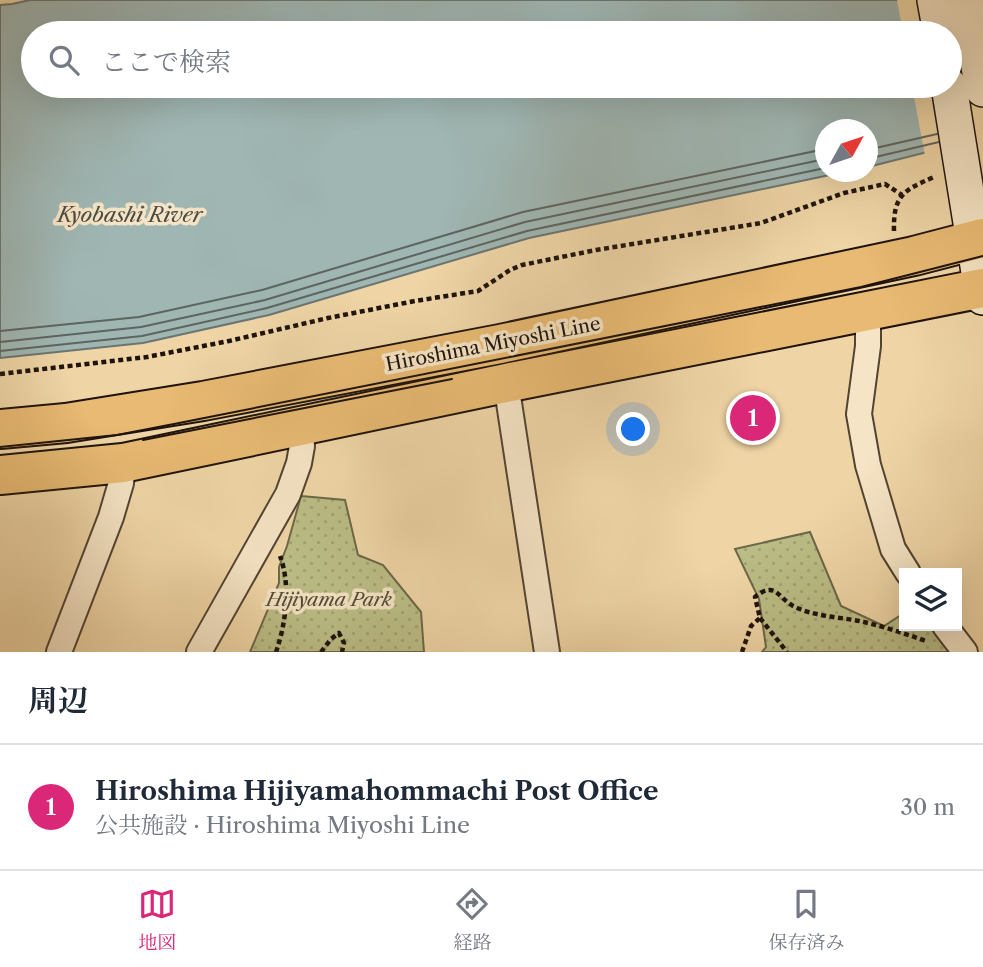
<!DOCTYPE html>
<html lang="ja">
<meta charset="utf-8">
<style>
body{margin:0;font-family:"Libre Caslon Text","Noto Serif JP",serif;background:#f2f2f3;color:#1f2937}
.controls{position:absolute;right:21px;bottom:21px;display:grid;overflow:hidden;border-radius:0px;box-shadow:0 7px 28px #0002}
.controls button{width:63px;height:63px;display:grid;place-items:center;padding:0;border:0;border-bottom:2px solid #e0e1e3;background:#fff;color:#1f2937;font:35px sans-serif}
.compass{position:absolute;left:815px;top:119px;width:63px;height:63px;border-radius:50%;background:#fff;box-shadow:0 7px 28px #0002;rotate:50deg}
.you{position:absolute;left:634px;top:430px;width:24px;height:24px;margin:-18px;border:5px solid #fff;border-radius:50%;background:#1a73e8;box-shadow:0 0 0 10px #1a73e833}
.badge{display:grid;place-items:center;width:46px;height:46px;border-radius:50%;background:#db2777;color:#fff;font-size:23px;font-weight:700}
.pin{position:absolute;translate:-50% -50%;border:4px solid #fff;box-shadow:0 2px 7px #0006}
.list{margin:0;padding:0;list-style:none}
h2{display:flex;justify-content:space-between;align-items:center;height:91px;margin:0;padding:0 28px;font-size:30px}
h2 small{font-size:23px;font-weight:400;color:#747a83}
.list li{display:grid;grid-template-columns:46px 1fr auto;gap:21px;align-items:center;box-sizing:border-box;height:126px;padding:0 28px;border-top:2px solid #e0e1e3}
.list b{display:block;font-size:26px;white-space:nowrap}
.list p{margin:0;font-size:23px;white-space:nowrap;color:#747a83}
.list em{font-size:23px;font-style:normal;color:#747a83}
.icon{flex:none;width:38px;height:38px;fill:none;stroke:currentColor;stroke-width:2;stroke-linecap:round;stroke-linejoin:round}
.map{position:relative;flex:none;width:983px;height:652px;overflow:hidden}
.search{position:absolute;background:#fff;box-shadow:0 7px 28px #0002;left:21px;right:21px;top:21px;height:77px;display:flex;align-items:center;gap:18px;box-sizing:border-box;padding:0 24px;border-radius:38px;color:#747a83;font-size:26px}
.sheet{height:217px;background:#fff}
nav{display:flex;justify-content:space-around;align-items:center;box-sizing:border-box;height:98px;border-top:2px solid #e0e1e3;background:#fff;font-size:19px;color:#747a83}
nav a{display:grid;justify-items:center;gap:4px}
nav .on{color:#db2777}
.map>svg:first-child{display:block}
.park{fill:url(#park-dots);stroke:#6c684a;stroke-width:2}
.water{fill:#9fb6b3;stroke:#6b7571;stroke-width:2;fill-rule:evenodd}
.pier{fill:#efd5a6}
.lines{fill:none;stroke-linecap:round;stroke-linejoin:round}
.shore{stroke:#5e6460;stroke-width:2}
.street-casing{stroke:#524433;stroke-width:28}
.secondary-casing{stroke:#1e130d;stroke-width:38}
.primary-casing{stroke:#1e130d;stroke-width:42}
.path{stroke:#1e130d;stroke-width:4.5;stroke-dasharray:5 3.5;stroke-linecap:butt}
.street{stroke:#f5e4c5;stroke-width:24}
.secondary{stroke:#f5e4c5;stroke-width:35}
.primary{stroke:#e8ba73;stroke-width:38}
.tram{stroke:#1e130d;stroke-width:2}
.labels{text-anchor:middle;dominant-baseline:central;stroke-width:7;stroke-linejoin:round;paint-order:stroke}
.street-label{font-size:19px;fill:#1e130d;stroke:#f5e4c5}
.park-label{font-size:19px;font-style:italic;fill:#554e37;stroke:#f5e4c5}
.water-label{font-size:21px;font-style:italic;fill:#4b4c47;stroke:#f5e4c5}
</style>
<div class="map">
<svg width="983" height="652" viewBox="0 0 983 652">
<defs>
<pattern id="park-dots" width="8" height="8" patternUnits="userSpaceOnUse" patternTransform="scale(1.75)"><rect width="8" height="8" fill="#bbbd86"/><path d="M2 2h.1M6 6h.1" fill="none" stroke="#a0a272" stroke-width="1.8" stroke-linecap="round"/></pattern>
</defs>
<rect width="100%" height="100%" fill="#efd5a6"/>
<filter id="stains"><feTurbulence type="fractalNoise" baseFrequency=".00286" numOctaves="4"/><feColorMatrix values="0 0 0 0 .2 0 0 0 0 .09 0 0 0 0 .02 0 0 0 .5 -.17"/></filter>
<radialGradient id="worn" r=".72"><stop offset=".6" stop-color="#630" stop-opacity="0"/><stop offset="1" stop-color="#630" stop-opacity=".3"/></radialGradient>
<!-- park -->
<g class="park">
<polygon points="301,496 345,500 358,555 383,565 421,612 424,652 250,652 279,583 279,567 287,546"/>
<polygon points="810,532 841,606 884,626 904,613 904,626 936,626 956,652 762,652 766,647 759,599 735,549"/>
</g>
<!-- water -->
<path class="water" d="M 30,0 L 983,0 L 983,138 L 868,167 L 867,130 L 825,130 L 825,172 L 844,172 L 529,238 L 269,315 L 143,343 L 0,358 L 0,5 L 12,4 ZM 33,33 L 950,33 L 950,86 L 33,86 Z"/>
<!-- pier -->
<polygon class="pier" points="897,0 983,0 983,142 925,156 912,86 950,86 950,33 903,33"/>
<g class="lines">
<!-- shore -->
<g class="shore">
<polyline points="867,150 937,134"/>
<polyline points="867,159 939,142"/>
<polyline points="0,331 139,317 262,290 523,212 825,149"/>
<polyline points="0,342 141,327 265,300 525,222 825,159"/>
<polyline points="0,351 142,336 267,308 527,231 825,168"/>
</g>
<defs>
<g id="street">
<polyline points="868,312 868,346 859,414 868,465 893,549 908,573"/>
<polyline points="506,383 547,652"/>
<polyline points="945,626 965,652"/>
<polyline points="59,652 111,517 121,483 123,463"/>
<polyline points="199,652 288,494 299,463 302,446 300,427"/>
</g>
<g id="secondary">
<polyline points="935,0 941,33"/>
<polyline points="967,0 983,89"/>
<polyline points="949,86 983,297"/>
</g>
<g id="primary">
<polyline points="0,429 66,423 203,401 500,344 914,256 983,238"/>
<polyline points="0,475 123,463 506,383 983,288"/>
</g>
</defs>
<!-- street casing -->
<use href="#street" class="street-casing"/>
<!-- secondary casing -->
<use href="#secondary" class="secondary-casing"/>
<!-- primary casing -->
<use href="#primary" class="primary-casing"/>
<!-- path -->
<g class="path">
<path d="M 894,231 C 893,195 904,190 934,177"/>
<polyline points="0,374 147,357 229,341 328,318 415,301 478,291 510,270 522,265 596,250 761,223 844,193 885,184 902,195"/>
<polyline points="760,618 787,652"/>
<path d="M 276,652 C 286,623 291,585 280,556"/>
<polyline points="321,652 331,639 339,633 344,643 342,652"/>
<path d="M 742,652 L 751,626 L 760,618 L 755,597 C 776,580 777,598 795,607 C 816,617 842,617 864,622 C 885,627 906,634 926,641"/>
</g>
<!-- street -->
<use href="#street" class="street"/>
<!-- secondary -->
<use href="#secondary" class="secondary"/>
<!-- primary -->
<use href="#primary" class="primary"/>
<!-- tram -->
<g class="tram">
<polyline points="143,440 452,379"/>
<polyline points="0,447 117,435 174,424 861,287 983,256"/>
</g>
</g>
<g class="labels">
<!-- street labels -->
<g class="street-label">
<text transform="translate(493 344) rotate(-11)">Hiroshima Miyoshi Line</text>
</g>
<!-- park labels -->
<g class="park-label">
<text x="329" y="599">Hijiyama Park</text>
</g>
<!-- water labels -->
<g class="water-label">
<text x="130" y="214">Kyobashi River</text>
</g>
</g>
<rect width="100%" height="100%" filter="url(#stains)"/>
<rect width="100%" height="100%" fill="url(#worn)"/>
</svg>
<div class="controls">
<button><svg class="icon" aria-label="layers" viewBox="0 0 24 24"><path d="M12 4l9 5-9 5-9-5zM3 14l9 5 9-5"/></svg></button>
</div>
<svg class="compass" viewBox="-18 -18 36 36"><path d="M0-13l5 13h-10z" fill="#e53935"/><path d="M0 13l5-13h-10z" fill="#747a83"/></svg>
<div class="you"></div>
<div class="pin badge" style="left:753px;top:418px">1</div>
<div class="search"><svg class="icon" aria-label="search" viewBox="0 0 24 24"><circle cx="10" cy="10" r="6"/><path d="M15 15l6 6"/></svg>ここで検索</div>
</div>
<section class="sheet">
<h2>周辺<small></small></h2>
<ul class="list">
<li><span class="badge">1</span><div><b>Hiroshima Hijiyamahommachi Post Office</b><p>公共施設 · Hiroshima Miyoshi Line</p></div><em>30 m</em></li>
</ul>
</section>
<nav>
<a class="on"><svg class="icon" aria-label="map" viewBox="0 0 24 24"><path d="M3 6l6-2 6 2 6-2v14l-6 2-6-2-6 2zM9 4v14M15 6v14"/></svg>地図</a>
<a><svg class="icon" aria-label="directions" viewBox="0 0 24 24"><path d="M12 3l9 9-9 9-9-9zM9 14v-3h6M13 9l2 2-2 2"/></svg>経路</a>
<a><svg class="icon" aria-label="saved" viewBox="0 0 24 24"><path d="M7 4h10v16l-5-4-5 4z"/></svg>保存済み</a>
</nav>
